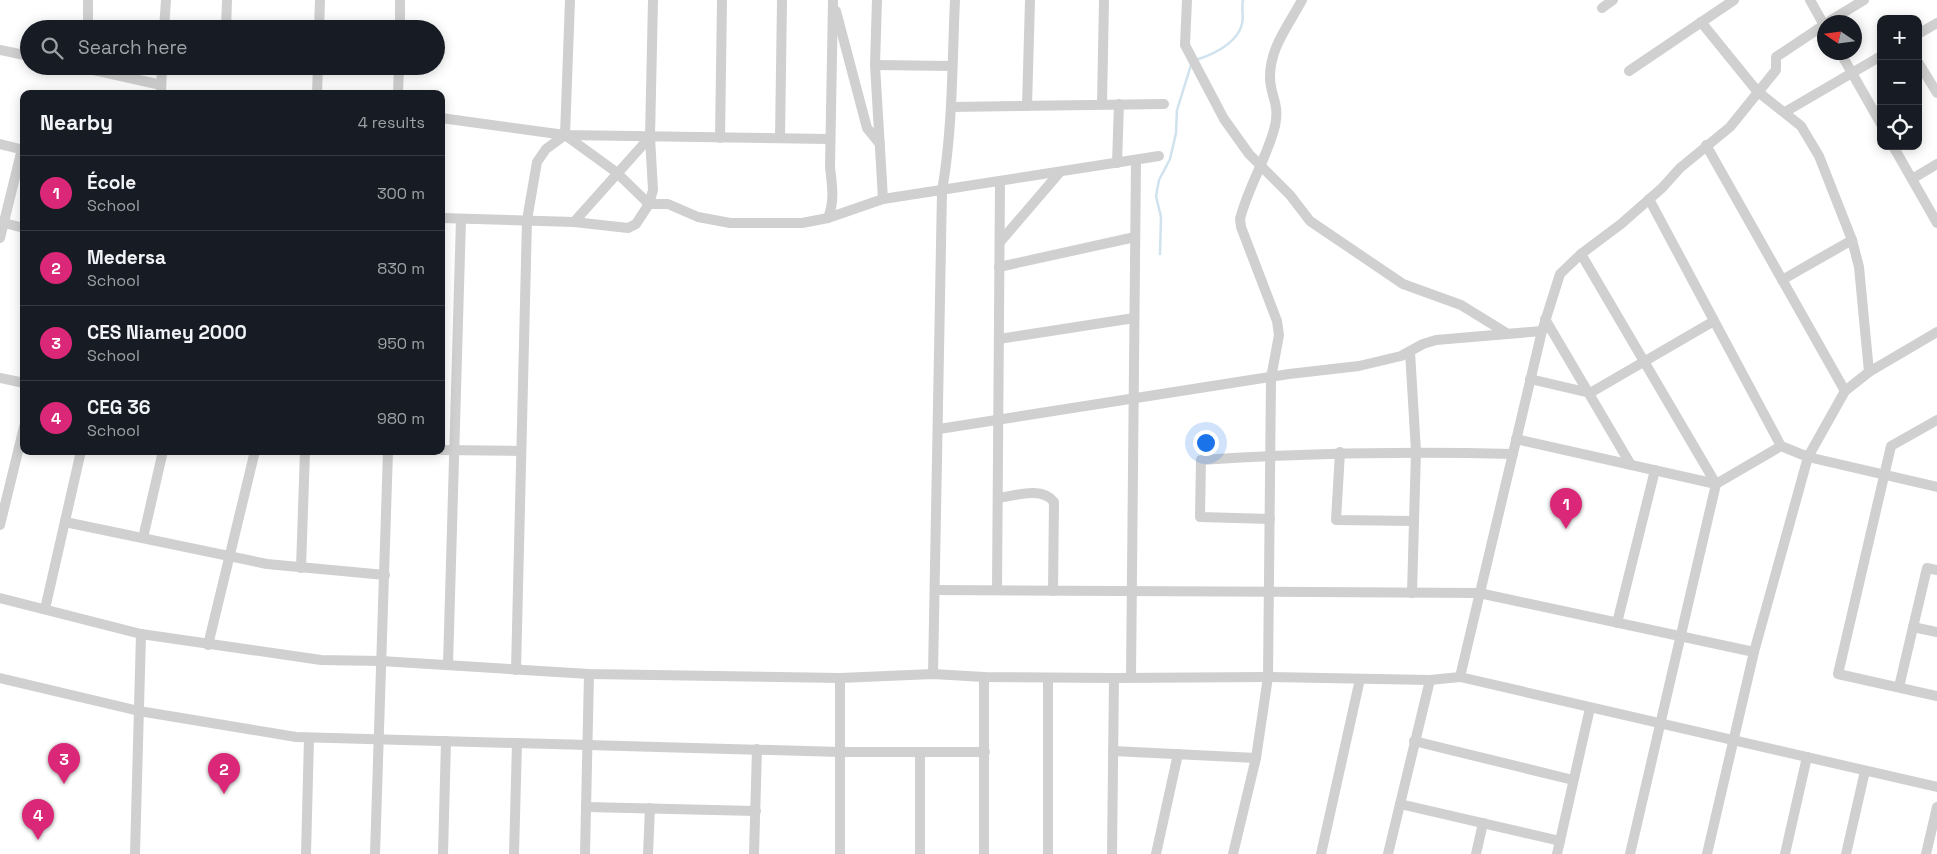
<!DOCTYPE html>
<meta charset="utf-8">
<style>
body{margin:0;font-family:"Space Grotesk",sans-serif;background:#20242c;color:#f1f3f6}
.controls{position:absolute;right:15px;top:15px;display:grid;overflow:hidden;border-radius:10px;box-shadow:0 2px 12px #0003}
.controls button{width:45px;height:45px;display:grid;place-items:center;padding:0;border:0;border-bottom:1px solid #363941;background:#171b24;color:#f1f3f6;font:25px sans-serif}
.compass{position:absolute;left:1817px;top:15px;width:45px;height:45px;border-radius:50%;background:#171b24;box-shadow:0 2px 12px #0003;rotate:283deg}
.you{position:absolute;left:1205px;top:442px;width:18px;height:18px;margin:-12px;border:4px solid #fff;border-radius:50%;background:#1a73e8;box-shadow:0 0 0 8px #1a73e833}
.badge{display:grid;place-items:center;width:32px;height:32px;border-radius:50%;background:#db2777;color:#fff;font-size:16px;font-weight:700}
.pin{position:absolute;translate:-50% -41px;filter:drop-shadow(0 1px 2px #0008)}
.pin::after{content:'';position:absolute;top:26px;width:18px;height:15px;background:inherit;clip-path:polygon(0 0,100% 0,50% 100%)}
.list{margin:0;padding:0;list-style:none}
h2{display:flex;justify-content:space-between;align-items:center;height:65px;margin:0;padding:0 20px;font-size:21px}
h2 small{font-size:16px;font-weight:400;color:#9ea1a6}
.list li{display:grid;grid-template-columns:32px 1fr auto;gap:15px;align-items:center;box-sizing:border-box;height:75px;padding:0 20px;border-top:1px solid #363941}
.list b{display:block;font-size:19px;white-space:nowrap}
.list p{margin:0;font-size:16px;white-space:nowrap;color:#9ea1a6}
.list em{font-size:16px;font-style:normal;color:#9ea1a6}
.icon{flex:none;width:28px;height:28px;fill:none;stroke:currentColor;stroke-width:2;stroke-linecap:round;stroke-linejoin:round}
.map{position:relative;flex:none;width:1937px;height:854px;overflow:hidden}
.search{position:absolute;background:#171b24;box-shadow:0 2px 12px #0003;left:20px;top:20px;width:425px;height:55px;display:flex;align-items:center;gap:12px;box-sizing:border-box;padding:0 18px;border-radius:28px;color:#9ea1a6;font-size:19px}
.panel{position:absolute;background:#171b24;box-shadow:0 2px 12px #0003;left:20px;top:90px;width:425px;height:365px;border-radius:10px}
.map>svg:first-child{display:block}
.lines{fill:none;stroke-linecap:round;stroke-linejoin:round}
.stream{stroke:#cfe2ee;stroke-width:2.5}
.minor{stroke:#d0d0d0;stroke-width:10}
</style>
<div class="map">
<svg width="1937" height="854" viewBox="0 0 1937 854">
<rect width="100%" height="100%" fill="#fff"/>
<g class="lines">
<!-- stream -->
<g class="stream">
<path d="M 1196,60 C 1214,54 1237,44 1242,24 C 1244,16 1241,8 1243,0"/>
<polyline points="1160,254 1161,217 1156,196 1159,180 1170,159 1176,133 1177,110 1191,65"/>
</g>
<!-- minor -->
<g class="minor">
<polyline points="877,0 875,65 883,199"/>
<polyline points="1187,0 1185,45 1224,119 1249,154 1290,195 1310,221 1403,284 1461,305 1508,334"/>
<polyline points="1810,0 1824,25"/>
<polyline points="1602,8 1613,0"/>
<polyline points="836,11 867,128 880,144"/>
<polyline points="1701,22 1757,91 1801,126 1819,156 1852,240 1859,267 1869,372"/>
<polyline points="1828,22 1864,0"/>
<polyline points="88,29 88,0"/>
<polyline points="164,29 166,0"/>
<polyline points="226,29 227,0"/>
<polyline points="319,29 320,0"/>
<polyline points="400,29 400,0"/>
<polyline points="1918,34 1937,23"/>
<polyline points="0,50 29,56"/>
<polyline points="1840,52 1881,124"/>
<polyline points="1918,62 1937,93"/>
<polyline points="875,65 952,66"/>
<polyline points="76,66 161,85"/>
<polyline points="1629,71 1734,0"/>
<polyline points="161,94 162,66"/>
<polyline points="317,94 318,66"/>
<polyline points="398,94 399,66"/>
<polyline points="1102,104 1104,0"/>
<polyline points="1027,106 1030,0"/>
<polyline points="951,107 1164,104"/>
<polyline points="1785,112 1881,56"/>
<polyline points="441,118 565,135 830,139"/>
<polyline points="565,135 616,172 649,204 653,190 650,137 653,0"/>
<polyline points="720,138 722,0"/>
<polyline points="780,138 782,0"/>
<polyline points="0,144 24,150"/>
<polyline points="1706,145 1845,391"/>
<polyline points="1893,146 1937,223"/>
<polyline points="1117,163 1119,104"/>
<polyline points="1912,179 1937,164"/>
<polyline points="1649,199 1781,446 1808,457 1937,487"/>
<polyline points="441,218 574,222 628,228 636,224 649,204 668,204 698,217 730,223 802,223 828,218 883,199 1159,156"/>
<path d="M 828,218 C 835,200 832,186 830,167 L 833,0"/>
<polyline points="574,222 650,137"/>
<polyline points="4,223 24,228"/>
<polyline points="0,238 22,149"/>
<polyline points="1000,242 1060,172"/>
<polyline points="1581,254 1716,484 1630,854"/>
<polyline points="999,267 1135,237"/>
<polyline points="1782,280 1852,240"/>
<polyline points="1545,319 1631,465"/>
<polyline points="999,339 1134,318"/>
<polyline points="1410,352 1416,451 1412,593"/>
<polyline points="0,378 24,383"/>
<polyline points="1530,379 1590,393 1714,321"/>
<polyline points="1937,420 1891,446 1838,674 1937,696"/>
<polyline points="939,429 1289,374 1359,366 1401,356 1423,344 1436,340 1542,331"/>
<polyline points="1516,439 1716,484 1781,446"/>
<polyline points="441,450 521,451"/>
<polyline points="1340,452 1336,520 1414,521"/>
<path d="M 998,498 C 1014,496 1042,486 1054,502 L 1053,591"/>
<path d="M 1270,519 L 1200,517 L 1201,460 C 1305,453 1408,451 1513,454"/>
<polyline points="65,522 267,564 385,575"/>
<polyline points="0,525 24,427"/>
<polyline points="143,538 163,451"/>
<polyline points="301,568 305,451"/>
<polyline points="935,590 1479,593 1754,652"/>
<polyline points="997,590 1000,181"/>
<polyline points="0,598 141,634 321,660 381,661 589,674 840,678 933,674 984,677 1114,678 1268,677 1430,680 1460,677 1937,787"/>
<polyline points="45,609 81,451"/>
<polyline points="1617,623 1655,470"/>
<polyline points="1913,627 1937,632"/>
<polyline points="208,645 255,451"/>
<polyline points="448,665 461,219"/>
<polyline points="516,670 527,220 537,162 546,149 565,135 570,0"/>
<path d="M 933,674 L 942,191 C 953,128 952,63 955,0"/>
<polyline points="1131,677 1136,160"/>
<polyline points="1460,677 1542,331 1560,274 1581,254 1621,224 1662,188 1680,168 1730,127 1776,70 1776,57 1824,25"/>
<polyline points="0,678 139,711 296,737 841,752 985,752"/>
<polyline points="840,678 840,854"/>
<polyline points="1899,687 1927,568 1937,570"/>
<polyline points="1414,741 1573,780"/>
<polyline points="1113,751 1256,758"/>
<polyline points="920,752 920,854"/>
<polyline points="1400,804 1560,841"/>
<polyline points="586,807 756,811"/>
<polyline points="135,854 141,634"/>
<polyline points="306,854 309,738"/>
<polyline points="375,854 388,451"/>
<polyline points="443,854 446,741"/>
<polyline points="514,854 517,743"/>
<polyline points="585,854 589,674"/>
<polyline points="648,854 650,808"/>
<polyline points="754,854 757,749"/>
<polyline points="984,854 984,677"/>
<polyline points="1048,854 1048,678"/>
<polyline points="1112,854 1114,678"/>
<polyline points="1156,854 1178,754"/>
<path d="M 1233,854 L 1256,758 L 1268,677 L 1271,378 L 1279,335 L 1277,321 L 1241,227 L 1240,219 C 1248,187 1267,158 1275,126 C 1280,103 1270,96 1270,77 C 1270,47 1289,25 1302,0"/>
<polyline points="1321,854 1360,679"/>
<polyline points="1388,854 1430,680"/>
<polyline points="1476,854 1483,823"/>
<polyline points="1557,854 1590,708"/>
<polyline points="1707,854 1754,652 1808,457 1845,391 1869,372 1937,332"/>
<polyline points="1785,854 1807,757"/>
<polyline points="1846,854 1865,771"/>
<polyline points="1926,854 1937,807"/>
</g>
</g>
</svg>
<div class="controls">
<button>+</button>
<button>−</button>
<button><svg class="icon" aria-label="locate" viewBox="0 0 24 24"><circle cx="12" cy="12" r="6"/><path d="M12 2v4M12 18v4M2 12h4M18 12h4"/></svg></button>
</div>
<svg class="compass" viewBox="-18 -18 36 36"><path d="M0-13l5 13h-10z" fill="#e53935"/><path d="M0 13l5-13h-10z" fill="#9ea1a6"/></svg>
<div class="you"></div>
<div class="pin badge" style="left:1566px;top:529px">1</div>
<div class="pin badge" style="left:224px;top:794px">2</div>
<div class="pin badge" style="left:64px;top:784px">3</div>
<div class="pin badge" style="left:38px;top:840px">4</div>
<div class="search"><svg class="icon" aria-label="search" viewBox="0 0 24 24"><circle cx="10" cy="10" r="6"/><path d="M15 15l6 6"/></svg>Search here</div>
<section class="panel">
<h2>Nearby<small>4 results</small></h2>
<ul class="list">
<li><span class="badge">1</span><div><b>École</b><p>School</p></div><em>300 m</em></li>
<li><span class="badge">2</span><div><b>Medersa</b><p>School</p></div><em>830 m</em></li>
<li><span class="badge">3</span><div><b>CES Niamey 2000</b><p>School</p></div><em>950 m</em></li>
<li><span class="badge">4</span><div><b>CEG 36</b><p>School</p></div><em>980 m</em></li>
</ul>
</section>
</div>
